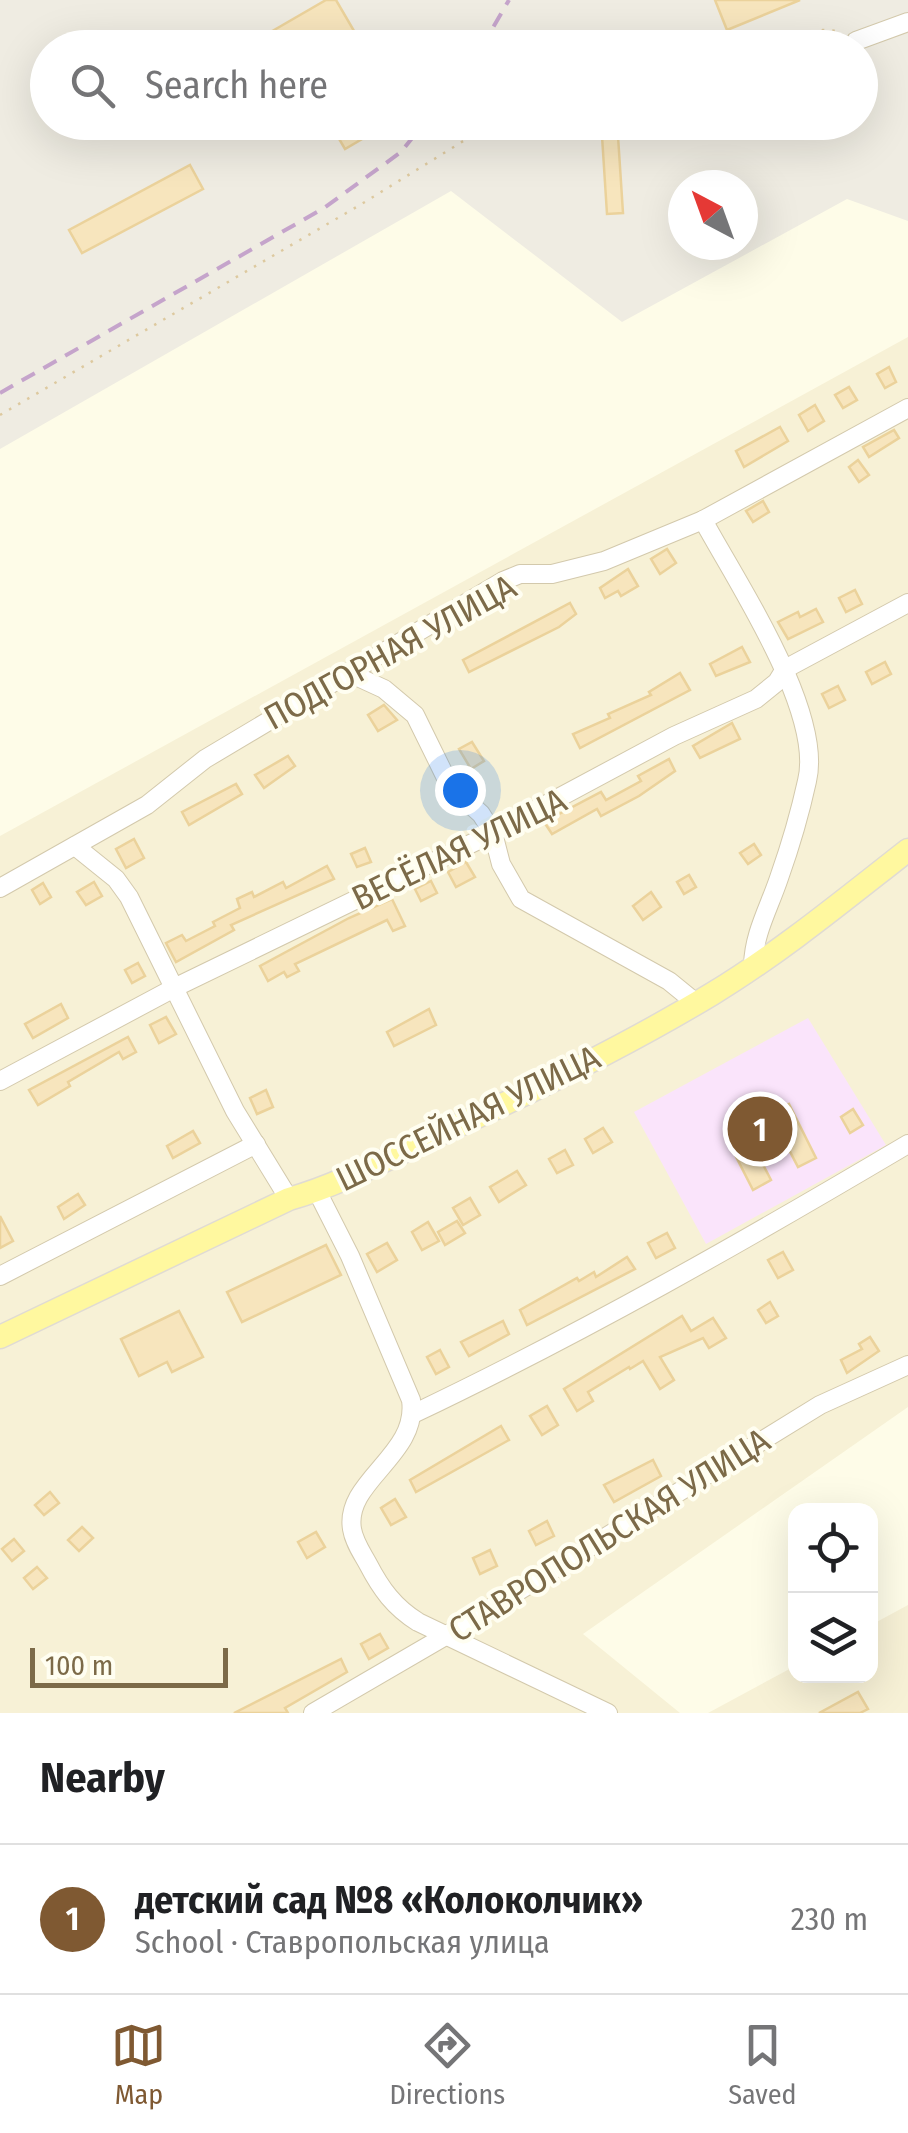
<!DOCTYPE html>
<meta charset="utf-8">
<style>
body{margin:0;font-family:"Fira Sans Condensed",sans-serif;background:#f2f2f2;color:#202124}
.controls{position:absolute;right:30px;bottom:30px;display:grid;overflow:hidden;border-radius:20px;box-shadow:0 10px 40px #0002}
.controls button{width:90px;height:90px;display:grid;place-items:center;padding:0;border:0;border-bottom:2px solid #e0e0e0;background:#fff;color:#202124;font:50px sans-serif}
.compass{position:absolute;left:668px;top:170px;width:90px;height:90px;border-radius:50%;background:#fff;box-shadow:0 10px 40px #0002;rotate:319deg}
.scale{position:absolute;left:30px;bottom:25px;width:198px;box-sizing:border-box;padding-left:10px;border:5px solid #7c6a48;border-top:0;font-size:28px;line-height:35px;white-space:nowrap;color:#7c6a48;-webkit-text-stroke:8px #fffef1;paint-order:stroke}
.you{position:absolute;left:460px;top:790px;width:35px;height:35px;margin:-25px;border:8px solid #fff;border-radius:50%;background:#1a73e8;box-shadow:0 0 0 15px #1a73e833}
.badge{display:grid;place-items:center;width:65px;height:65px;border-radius:50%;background:#7f5932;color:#fff;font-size:32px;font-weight:700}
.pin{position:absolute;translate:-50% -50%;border:5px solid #fff;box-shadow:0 2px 10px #0006}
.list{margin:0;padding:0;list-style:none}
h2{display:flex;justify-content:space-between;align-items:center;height:130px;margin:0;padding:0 40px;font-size:42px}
h2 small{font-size:32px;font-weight:400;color:#757577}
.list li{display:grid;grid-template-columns:65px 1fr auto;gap:30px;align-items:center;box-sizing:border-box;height:150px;padding:0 40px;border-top:2px solid #e0e0e0}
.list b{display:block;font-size:38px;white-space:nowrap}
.list p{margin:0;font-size:32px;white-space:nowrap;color:#757577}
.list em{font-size:32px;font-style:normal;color:#757577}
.icon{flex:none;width:55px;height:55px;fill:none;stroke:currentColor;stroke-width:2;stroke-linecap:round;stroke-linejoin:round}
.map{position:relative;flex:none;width:908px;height:1713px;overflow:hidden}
.search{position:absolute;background:#fff;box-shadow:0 10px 40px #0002;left:30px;right:30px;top:30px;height:110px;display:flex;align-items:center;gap:25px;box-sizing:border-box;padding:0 35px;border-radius:55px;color:#757577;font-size:38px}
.sheet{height:280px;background:#fff}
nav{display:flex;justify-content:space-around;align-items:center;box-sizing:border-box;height:140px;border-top:2px solid #e0e0e0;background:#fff;font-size:28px;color:#757577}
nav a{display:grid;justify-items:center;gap:5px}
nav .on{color:#7f5932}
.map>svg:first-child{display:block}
.residential{fill:#f7f1d6}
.industrial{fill:#efece2;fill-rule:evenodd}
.education{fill:#fae4fb}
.building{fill:#f7e5bd;stroke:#ebd29b;stroke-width:2.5}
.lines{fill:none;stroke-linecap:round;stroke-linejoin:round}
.minor-casing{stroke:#d3c9ac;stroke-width:20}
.major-casing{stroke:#e0dbd3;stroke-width:25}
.path{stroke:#ddc99f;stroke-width:2.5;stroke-dasharray:2.5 8;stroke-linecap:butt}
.minor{stroke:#fff;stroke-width:18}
.major{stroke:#fff89f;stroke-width:22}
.rail{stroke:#c5a4cb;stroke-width:4;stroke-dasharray:15 10;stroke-linecap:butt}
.labels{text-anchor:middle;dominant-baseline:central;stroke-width:8;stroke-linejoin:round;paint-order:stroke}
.street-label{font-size:35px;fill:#7c6a48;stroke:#fffef1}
</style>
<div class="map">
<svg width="908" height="1713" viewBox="0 0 908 1713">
<rect width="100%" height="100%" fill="#fefce8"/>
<!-- residential -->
<g class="residential">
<polygon points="908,337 908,1407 583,1634 680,1713 0,1713 0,836"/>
<polygon points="908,1605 908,1713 708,1713 795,1666 796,1676 870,1676 871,1625"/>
</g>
<!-- industrial -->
<path class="industrial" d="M 0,0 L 908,0 L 908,221 L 847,199 L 622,322 L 451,191 L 0,449 ZM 48,48 L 860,48 L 860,122 L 48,122 ZM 683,185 L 743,185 L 743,245 L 683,245 Z"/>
<!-- education -->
<polygon class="education" points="808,1018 886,1145 706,1244 634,1112"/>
<!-- building -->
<g class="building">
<polygon points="326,0 336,0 364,48 325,48 322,43 314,48 243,48"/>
<polygon points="715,0 800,0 727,30"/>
<polygon points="351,122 391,122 345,149 335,132"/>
<polygon points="593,122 621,122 621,136 618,136 623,213 607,214 602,136 593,136"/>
<polygon points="190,165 203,189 82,253 69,230"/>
<polygon points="889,367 896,382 885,388 877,374"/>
<polygon points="849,387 857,400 843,408 835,395"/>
<polygon points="815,405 824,421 808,431 799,415"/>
<polygon points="780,427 788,441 744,467 736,451"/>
<polygon points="894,430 899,438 869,457 863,447"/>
<polygon points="858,460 869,475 859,482 849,467"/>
<polygon points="763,501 769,512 753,522 746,511"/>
<polygon points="667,549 676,563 660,574 651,559"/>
<polygon points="628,569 638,586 621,596 618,591 605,598 600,588"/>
<polygon points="855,590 862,604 846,612 839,598"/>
<polygon points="570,603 576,614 559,627 469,672 463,660"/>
<polygon points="816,609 823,622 788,639 778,622 798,612 800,617"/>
<polygon points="742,647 750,662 716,676 710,664"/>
<polygon points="885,662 891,674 872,684 866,672"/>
<polygon points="680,673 690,690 580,748 573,734 610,718 608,714 651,695 649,692"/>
<polygon points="838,686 845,700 829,708 822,694"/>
<polygon points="384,705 397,720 378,731 368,715"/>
<polygon points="732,723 740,739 700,758 693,746"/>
<polygon points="472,742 484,761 471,769 459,749"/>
<polygon points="288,756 295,766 264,788 255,775"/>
<polygon points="669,759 675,771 639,796 601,816 597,809 552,834 544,822 601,792 606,800 641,781 638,776"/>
<polygon points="236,784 242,794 189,825 182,812"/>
<polygon points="134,839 144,858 126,868 116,849"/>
<polygon points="754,844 761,855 748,864 740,853"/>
<polygon points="365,848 371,862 357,867 351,854"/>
<polygon points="466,862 475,877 456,887 448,872"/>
<polygon points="327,866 334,879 231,925 234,930 176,962 166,943 182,935 186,941 215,926 213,922 240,908 237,899 252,892 254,897 283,882 286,888"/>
<polygon points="689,875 696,887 684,894 677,882"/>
<polygon points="431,881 437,893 421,901 415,889"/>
<polygon points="94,882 102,896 86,905 77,892"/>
<polygon points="43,883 51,897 40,904 32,890"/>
<polygon points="651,892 661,907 643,920 633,906"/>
<polygon points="392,899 405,926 393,931 387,920 295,964 299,971 287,977 284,972 268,981 260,966 349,918"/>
<polygon points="138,963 145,976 132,983 125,970"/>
<polygon points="61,1004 68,1018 33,1038 25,1024"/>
<polygon points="429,1009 436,1025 394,1046 387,1032"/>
<polygon points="166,1017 176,1034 159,1043 150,1025"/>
<polygon points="128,1037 136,1052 123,1059 119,1052 68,1082 70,1086 38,1105 29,1090"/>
<polygon points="266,1090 273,1107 257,1114 250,1098"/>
<polygon points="789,1104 816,1158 798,1167 770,1113"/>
<polygon points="853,1109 863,1125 850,1133 841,1117"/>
<polygon points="743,1126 771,1180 753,1190 725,1135"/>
<polygon points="603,1128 612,1142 593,1153 585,1139"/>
<polygon points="193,1131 200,1143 173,1158 167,1146"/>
<polygon points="565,1150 573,1165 557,1173 549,1159"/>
<polygon points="517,1171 526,1185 499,1202 490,1187"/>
<polygon points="78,1194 85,1205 64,1219 58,1207"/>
<polygon points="470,1198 480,1215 463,1225 453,1208"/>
<polygon points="0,1216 13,1241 0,1248"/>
<polygon points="457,1221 465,1233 445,1245 438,1232"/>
<polygon points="428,1222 439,1241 422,1250 412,1232"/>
<polygon points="667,1233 675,1248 656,1258 648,1243"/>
<polygon points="387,1243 397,1260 377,1272 367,1254"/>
<polygon points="326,1245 341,1275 242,1322 227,1292"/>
<polygon points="783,1252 793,1270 778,1278 768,1260"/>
<polygon points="627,1257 635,1269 527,1325 520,1310 577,1278 579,1281 594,1272 596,1277"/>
<polygon points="770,1302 778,1316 766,1323 758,1310"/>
<polygon points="179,1311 203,1357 172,1372 167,1362 139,1376 121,1339"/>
<polygon points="682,1316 691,1331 713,1318 726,1338 709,1348 703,1338 660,1357 674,1380 660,1389 643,1361 630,1369 629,1367 588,1392 593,1401 577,1411 564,1389"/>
<polygon points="503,1321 509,1334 469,1356 461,1342"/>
<polygon points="870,1337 879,1351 847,1373 841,1360 862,1349 859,1344"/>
<polygon points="440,1350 449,1367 436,1374 427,1357"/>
<polygon points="547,1406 558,1425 542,1435 530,1416"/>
<polygon points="501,1426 509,1440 416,1492 410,1480"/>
<polygon points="653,1460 661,1476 614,1502 604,1485"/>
<polygon points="50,1492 59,1503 44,1515 35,1505"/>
<polygon points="395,1499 406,1517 391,1525 381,1508"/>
<polygon points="547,1521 554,1536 536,1545 529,1531"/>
<polygon points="82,1527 93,1538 79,1551 68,1540"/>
<polygon points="316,1532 325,1547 307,1558 298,1542"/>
<polygon points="14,1539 24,1551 12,1561 2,1549"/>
<polygon points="490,1550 497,1566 480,1574 473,1558"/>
<polygon points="37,1567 47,1578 33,1589 24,1578"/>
<polygon points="380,1634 388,1648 369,1659 361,1644"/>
<polygon points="341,1659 347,1672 285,1708 288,1713 234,1713"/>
<polygon points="858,1692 868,1709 860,1713 819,1713"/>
</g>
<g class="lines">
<defs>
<g id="minor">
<polyline points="856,41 908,22"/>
<path d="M 703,520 C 736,581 824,712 807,781 C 800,813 790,847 779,878 C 769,908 754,933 753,965"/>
<polyline points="347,672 384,689 415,715 450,786 481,814 493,833 501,864 521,899 669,981 696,1003"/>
<polyline points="75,846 116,879 129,897 235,1111 289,1199"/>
<polyline points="0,888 147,805 205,759 503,581 520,574 552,574 604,561 703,520 908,408"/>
<polyline points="0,1081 176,987 493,833 674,736 756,699 777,682 785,669 908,603"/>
<path d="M 317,1191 L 350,1256 L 411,1400 C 419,1455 344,1481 352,1529 C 354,1542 362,1553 368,1564 C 381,1589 394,1607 418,1622 L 608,1713"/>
<polyline points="0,1276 256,1144"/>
<path d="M 413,1414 C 583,1333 746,1240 908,1144"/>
<polyline points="313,1713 447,1635 820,1405 908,1365"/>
</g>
<path id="major" d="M 0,1337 L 289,1199 C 342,1184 392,1156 442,1133 C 534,1091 626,1046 712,994 C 781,952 844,900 908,850"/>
</defs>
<!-- minor casing -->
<use href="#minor" class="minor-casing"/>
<!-- major casing -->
<use href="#major" class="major-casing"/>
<!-- path -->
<g class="path">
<polyline points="729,48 823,30 841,31"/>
<polyline points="0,415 360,205 494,122"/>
</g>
<!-- minor -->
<use href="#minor" class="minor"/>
<!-- major -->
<use href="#major" class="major"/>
<!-- rail -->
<g class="rail">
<polyline points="481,48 509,0"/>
<polyline points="0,393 324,208 401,152 425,122"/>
</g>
</g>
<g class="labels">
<!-- street labels -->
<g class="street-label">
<text transform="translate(390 652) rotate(-29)">ПОДГОРНАЯ УЛИЦА</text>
<text transform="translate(459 849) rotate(-26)">ВЕСЁЛАЯ УЛИЦА</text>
<text transform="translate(468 1118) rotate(-26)">ШОССЕЙНАЯ УЛИЦА</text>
<text transform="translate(609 1535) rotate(-32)">СТАВРОПОЛЬСКАЯ УЛИЦА</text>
</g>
</g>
</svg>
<div class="controls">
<button><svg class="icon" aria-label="locate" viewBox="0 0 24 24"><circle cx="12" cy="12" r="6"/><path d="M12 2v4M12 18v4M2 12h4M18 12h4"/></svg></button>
<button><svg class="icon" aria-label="layers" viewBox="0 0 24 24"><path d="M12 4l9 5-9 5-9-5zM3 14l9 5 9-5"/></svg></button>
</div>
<svg class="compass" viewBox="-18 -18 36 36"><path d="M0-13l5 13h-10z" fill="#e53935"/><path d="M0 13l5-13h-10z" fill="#757577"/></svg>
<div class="scale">100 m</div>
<div class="you"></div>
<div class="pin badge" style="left:760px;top:1129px">1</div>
<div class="search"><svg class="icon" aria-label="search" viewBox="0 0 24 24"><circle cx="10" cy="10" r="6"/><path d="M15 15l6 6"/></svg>Search here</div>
</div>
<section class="sheet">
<h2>Nearby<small></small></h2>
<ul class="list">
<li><span class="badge">1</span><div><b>детский сад №8 «Колоколчик»</b><p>School · Ставропольская улица</p></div><em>230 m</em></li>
</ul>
</section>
<nav>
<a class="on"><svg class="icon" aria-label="map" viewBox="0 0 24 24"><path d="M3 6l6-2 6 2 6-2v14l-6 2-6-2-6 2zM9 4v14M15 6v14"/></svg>Map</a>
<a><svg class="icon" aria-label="directions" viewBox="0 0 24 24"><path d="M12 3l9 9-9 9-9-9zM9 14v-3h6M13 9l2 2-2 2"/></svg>Directions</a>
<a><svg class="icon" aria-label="saved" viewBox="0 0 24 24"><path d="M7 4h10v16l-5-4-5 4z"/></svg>Saved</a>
</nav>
